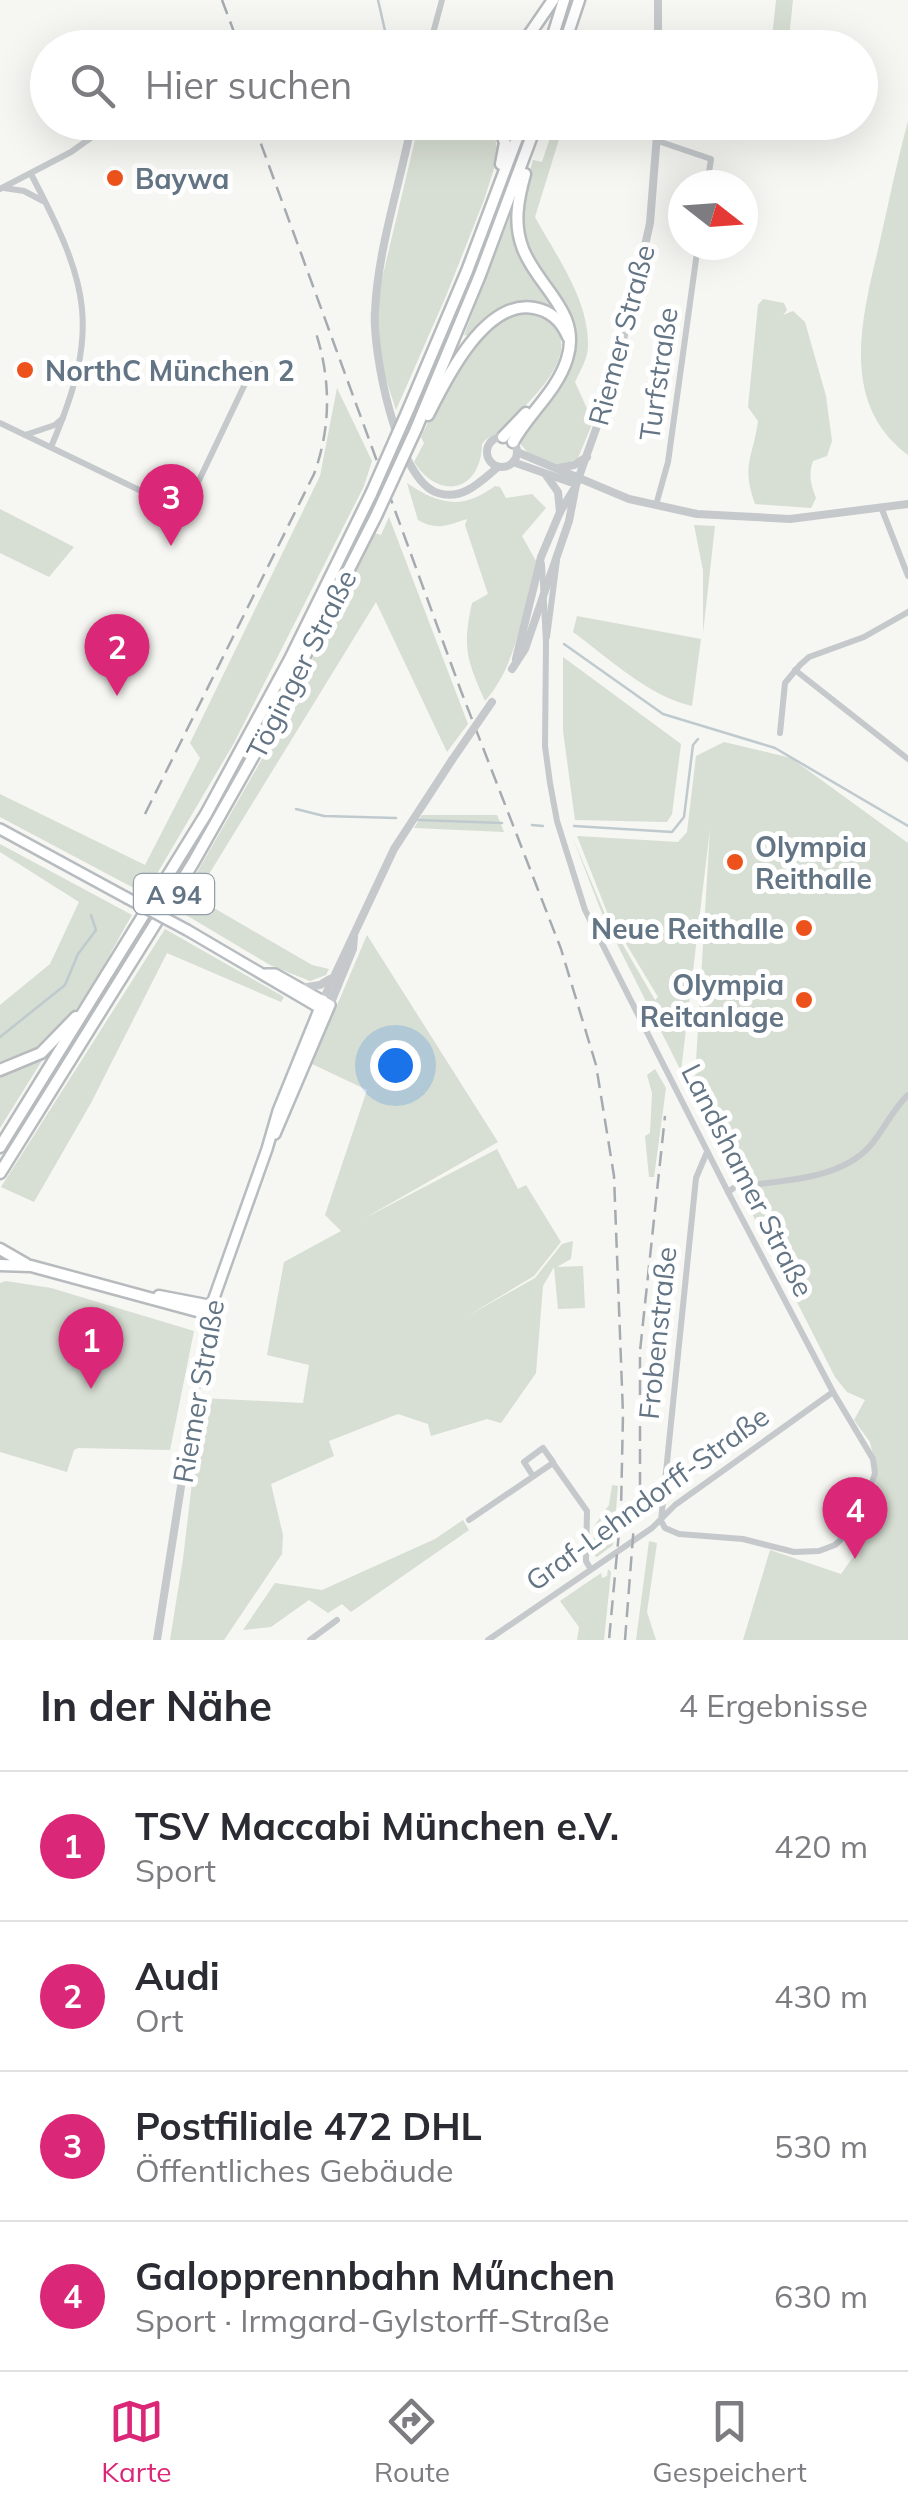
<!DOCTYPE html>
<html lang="de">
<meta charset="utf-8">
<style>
body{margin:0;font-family:Mulish,sans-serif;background:#f2f2f3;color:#2b2b33}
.compass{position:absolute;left:668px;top:170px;width:90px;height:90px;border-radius:50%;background:#fff;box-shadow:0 10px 40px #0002;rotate:107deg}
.you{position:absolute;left:395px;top:1065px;width:35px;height:35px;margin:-25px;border:8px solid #fff;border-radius:50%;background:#1a73e8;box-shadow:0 0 0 15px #1a73e833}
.badge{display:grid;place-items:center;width:65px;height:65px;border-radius:50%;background:#db2777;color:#fff;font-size:32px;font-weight:700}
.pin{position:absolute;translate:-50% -82px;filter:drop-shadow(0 2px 5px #0008)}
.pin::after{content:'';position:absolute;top:52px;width:35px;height:30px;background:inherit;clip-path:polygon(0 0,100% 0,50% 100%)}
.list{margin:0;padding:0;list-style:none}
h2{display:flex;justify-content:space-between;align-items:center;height:130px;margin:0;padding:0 40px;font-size:42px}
h2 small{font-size:32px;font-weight:400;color:#7c7c81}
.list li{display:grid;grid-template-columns:65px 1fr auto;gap:30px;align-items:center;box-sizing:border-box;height:150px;padding:0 40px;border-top:2px solid #e1e1e2}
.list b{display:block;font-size:38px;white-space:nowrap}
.list p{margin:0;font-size:32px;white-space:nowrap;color:#7c7c81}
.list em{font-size:32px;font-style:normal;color:#7c7c81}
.icon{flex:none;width:55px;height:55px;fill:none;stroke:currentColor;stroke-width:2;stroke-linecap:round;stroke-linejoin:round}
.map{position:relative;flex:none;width:908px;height:1640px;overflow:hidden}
.search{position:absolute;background:#fff;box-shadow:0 10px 40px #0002;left:30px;right:30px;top:30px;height:110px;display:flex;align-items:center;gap:25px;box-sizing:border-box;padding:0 35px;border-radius:55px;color:#7c7c81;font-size:38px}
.sheet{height:730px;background:#fff}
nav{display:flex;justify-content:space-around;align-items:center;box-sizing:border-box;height:140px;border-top:2px solid #e1e1e2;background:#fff;font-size:28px;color:#7c7c81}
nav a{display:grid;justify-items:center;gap:5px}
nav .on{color:#db2777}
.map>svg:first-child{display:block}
.green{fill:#d7ded3}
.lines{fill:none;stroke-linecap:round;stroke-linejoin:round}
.stream{stroke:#bfcacf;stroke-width:2.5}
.secondary-casing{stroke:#b7bcc1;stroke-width:14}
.motorway-casing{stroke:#b7bbbe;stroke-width:15}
.minor{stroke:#c5c9cc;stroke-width:6}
.tertiary{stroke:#c5c9cc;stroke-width:8}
.secondary{stroke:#fff;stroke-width:9}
.motorway{stroke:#fff;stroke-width:10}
.rail{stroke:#a5abb1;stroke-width:2.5;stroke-dasharray:15 8;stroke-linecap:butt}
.secondary-bridge-casing{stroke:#b7bcc1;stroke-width:14;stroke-linecap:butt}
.motorway-bridge-casing{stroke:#b7bbbe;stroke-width:15;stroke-linecap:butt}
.tertiary-bridge{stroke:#c5c9cc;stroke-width:8}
.secondary-bridge{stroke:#fff;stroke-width:9}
.motorway-bridge{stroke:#fff;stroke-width:10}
.poi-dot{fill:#ed521c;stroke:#fff;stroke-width:4}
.labels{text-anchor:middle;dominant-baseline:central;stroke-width:10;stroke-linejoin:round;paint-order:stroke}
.shield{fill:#fff;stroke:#929eaa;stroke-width:2.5}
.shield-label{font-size:25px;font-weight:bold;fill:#637585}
.poi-label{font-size:28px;font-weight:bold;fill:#637585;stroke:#fff;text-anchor:start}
.street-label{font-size:28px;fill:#637585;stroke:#fff}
</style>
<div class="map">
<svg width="908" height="1640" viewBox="0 0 908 1640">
<rect width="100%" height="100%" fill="#f6f6f2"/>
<!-- green -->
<g class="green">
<polygon points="776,0 793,0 788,47 771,47"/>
<path d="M 908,121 L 908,455 C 837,402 863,314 880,241 C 889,201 897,161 908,121 Z"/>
<polygon points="419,123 493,123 498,156 484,200 446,296 396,410 382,367 376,326 381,283"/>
<path d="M 555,123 L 564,123 L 535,217 C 556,256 589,299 588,346 C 588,358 580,371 575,382 L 593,422 L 578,458 L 561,466 L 529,454 L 519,442 L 521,434 L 557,394 L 576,350 L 577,336 L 566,308 L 528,254 L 521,238 L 523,196 L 533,160 L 542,162 Z"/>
<path d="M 511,214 L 520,257 L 563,318 C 525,294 497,300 470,336 L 464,335 Z"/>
<path d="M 763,299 L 784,303 L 787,310 L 783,315 L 793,311 L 805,322 L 826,396 L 832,441 L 827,456 L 813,461 C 808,475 811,485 816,498 L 811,508 L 755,504 C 741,465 753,458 758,421 L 748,407 L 758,305 Z"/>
<path d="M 535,311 C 586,336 552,379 524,407 C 517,415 510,425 502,431 C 494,436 488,436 482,444 C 481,492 439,501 414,462 L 424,443 L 421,437 C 445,389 473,314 535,311 Z"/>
<polygon points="337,388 372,461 364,486 234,743 145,894 0,817 0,794 145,865 200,758 190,743 320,476"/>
<path d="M 407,483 C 439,505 463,510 495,486 L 500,487 L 506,498 L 532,494 L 546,508 L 522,536 L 536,561 C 523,608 518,664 485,701 C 467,660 462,648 472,603 L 488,594 L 465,525 L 467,519 C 448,525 437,531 418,520 Z"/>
<polygon points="0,509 74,547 49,577 0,553"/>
<polygon points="389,517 468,724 447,752 376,602 195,897 312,965 329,969 326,975 310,981 270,965 176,909 266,752 375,533 381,535"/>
<polygon points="694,525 715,526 703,633 703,570"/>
<path d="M 577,616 L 701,639 L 692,706 C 648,696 609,658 573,632 Z"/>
<polygon points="563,657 681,744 672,814 667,822 575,820 563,731"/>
<polygon points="724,742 791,758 908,843 908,1640 743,1640 770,1550 841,1574 858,1550 858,1530 870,1510 877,1474 870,1442 854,1420 865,1400 847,1392 835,1377 735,1180 732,1180 694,1095 710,829 681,1071 603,916 572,836 605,914 655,1000 658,997 607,912 577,836 678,842 687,832 696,756"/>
<polygon points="422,815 497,815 504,832 414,828"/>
<path d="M 0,844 L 132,915 C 94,979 75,1039 0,1065 L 0,1005 L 50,964 L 79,902 L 0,852 Z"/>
<polygon points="165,929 284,997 281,1002 167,953 91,1103 34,1202 1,1187"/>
<polygon points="367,935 498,1142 363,1219 497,1149 518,1189 526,1185 561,1242 534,1276 464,1318 535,1278 562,1244 573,1241 571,1259 557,1267 583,1266 585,1308 558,1309 554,1267 543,1286 536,1373 501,1423 487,1419 431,1436 428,1424 398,1414 329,1441 334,1456 271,1484 283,1535 282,1554 224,1640 170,1640 183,1559 202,1398 303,1403 309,1365 267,1355 284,1262 341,1231 325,1215 367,1090 312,1064"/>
<polygon points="46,1054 0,1128 0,1075"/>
<polygon points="655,1069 666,1088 654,1177 649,1177 645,1136 650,1133 652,1093 647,1075"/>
<polygon points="6,1281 51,1288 194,1331 170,1450 78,1448 74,1450 67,1472 0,1452 0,1283"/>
<polygon points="612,1485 618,1486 613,1545 597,1557 592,1554 595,1525 609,1505"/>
<polygon points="463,1520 469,1530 351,1612 342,1604 328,1613 309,1600 271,1627 243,1630 275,1583 322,1590 435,1539"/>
<polygon points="649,1541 657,1543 647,1612 656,1640 636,1640"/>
<polygon points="608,1569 611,1572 604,1640 577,1640 579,1627 560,1601 601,1573 602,1578 607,1576"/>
</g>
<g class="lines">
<!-- stream -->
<g class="stream">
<polyline points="378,0 389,48"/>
<polyline points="564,644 663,714 775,748 908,826"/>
<polyline points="296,809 324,816 396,818"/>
<polyline points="418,820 502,823"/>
<polyline points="532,825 543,826"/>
<polyline points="574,826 672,832 684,817 693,745 698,739"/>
<polyline points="0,1037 65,985 78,954 96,930 91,915"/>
</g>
<defs>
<g id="secondary">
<polyline points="0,829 127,898"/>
<polyline points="187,930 325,1011"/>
<polyline points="266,974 275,974 330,1005 275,1134"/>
<polyline points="209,1312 267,1149 278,1111 323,1000"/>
</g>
<g id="motorway">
<polyline points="520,48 553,0"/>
<polyline points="549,48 564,0"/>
<polyline points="563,48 579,0"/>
<polyline points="498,122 505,143 501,164"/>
<polyline points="412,124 413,122"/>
<polyline points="409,408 467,271 523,122"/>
<path d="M 428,415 C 446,379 485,299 534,308 C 552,311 562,322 568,337"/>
<polyline points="416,429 480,275 537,122"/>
<polyline points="503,437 526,413"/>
<path d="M 513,442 C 529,413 557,391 567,359 C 582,312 538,288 523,249 C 513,224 518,199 525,174"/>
<polyline points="0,1070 41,1053 76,1017"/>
<polyline points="0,1147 206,814 290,659 371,494"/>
<polyline points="0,1173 193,863 258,748 376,516"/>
<polyline points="0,1249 26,1264"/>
<polyline points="0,1265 31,1266 208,1314"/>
<polyline points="159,1296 211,1306"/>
</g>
</defs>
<!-- secondary casing -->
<use href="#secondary" class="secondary-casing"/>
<!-- motorway casing -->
<use href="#motorway" class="motorway-casing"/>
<!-- minor -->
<g class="minor">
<polyline points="429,48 442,0"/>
<polyline points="658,141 711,159 707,185"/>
<path d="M 31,174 C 89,285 102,328 51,447"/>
<polyline points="4,188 24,191 43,201"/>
<polyline points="0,189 71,152 113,122"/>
<polyline points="0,423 162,501 178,505 192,495 245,384 252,364"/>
<polyline points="25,435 55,425 63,418"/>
<polyline points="656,505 668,462 698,245"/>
<polyline points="881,507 908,576"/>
<polyline points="542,564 546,643 545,746 550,783 557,821 585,910 728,1192 833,1392 873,1459 875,1473 865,1506 851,1530 835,1545 819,1551 794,1552 743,1539 679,1534 665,1528 661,1521"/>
<polyline points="547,637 557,560"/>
<polyline points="795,670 908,759"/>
<polyline points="780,733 785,683 800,665 809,657 864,637 908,612"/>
<path d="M 728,1192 L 735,1187 C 779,1180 839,1181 870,1146 C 884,1130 892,1110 908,1095"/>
<polyline points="533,1476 524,1462 543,1448 553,1462"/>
<polyline points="469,1520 553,1463 587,1511 586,1561 590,1568"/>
<polyline points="661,1521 696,1178 707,1152"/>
<polyline points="310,1640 337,1620"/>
<polyline points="488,1640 652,1528 675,1505 833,1392"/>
</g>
<!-- tertiary -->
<g class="tertiary">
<polyline points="658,0 658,48"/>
<path d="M 412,122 C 400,184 378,248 375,311 C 372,350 397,481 438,493 C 463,501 481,481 498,467"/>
<circle cx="502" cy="452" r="15"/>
<polyline points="517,452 629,499 697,514 790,519 908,504"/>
<polyline points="513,462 570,482 578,480"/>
<polyline points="559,468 574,465 587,457"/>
<polyline points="546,475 558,492 560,512"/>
<polyline points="516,659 541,557 560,512 574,489"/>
<polyline points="512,669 525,649 569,521 576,485 607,398 629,317 650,223 658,122"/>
<polyline points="301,988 320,985 330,979"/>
<polyline points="323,1000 394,849 452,760"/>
<polyline points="330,1005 353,949 354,937"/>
<polyline points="157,1640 208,1314"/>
</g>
<!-- secondary -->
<use href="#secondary" class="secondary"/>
<!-- motorway -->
<use href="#motorway" class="motorway"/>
<!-- rail -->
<g class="rail">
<polyline points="222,0 240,48"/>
<polyline points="253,122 461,691 561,949 596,1065 614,1176 623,1414 621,1510 609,1640"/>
<path d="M 145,814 L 314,474 C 331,428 331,380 316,333"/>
<polyline points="640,1510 640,1351 665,1116"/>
<polyline points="625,1640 635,1511"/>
</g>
<defs>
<polyline id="secondary-bridge" points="127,898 187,930"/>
<g id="motorway-bridge">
<polyline points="371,494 409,408"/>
<polyline points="376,516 416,429"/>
</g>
</defs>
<!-- secondary-bridge casing -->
<use href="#secondary-bridge" class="secondary-bridge-casing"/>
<!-- motorway-bridge casing -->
<use href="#motorway-bridge" class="motorway-bridge-casing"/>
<!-- tertiary-bridge -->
<polyline class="tertiary-bridge" points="452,760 492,702"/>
<!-- secondary-bridge -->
<use href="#secondary-bridge" class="secondary-bridge"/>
<!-- motorway-bridge -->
<use href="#motorway-bridge" class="motorway-bridge"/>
</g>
<!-- markers -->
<g class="poi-dot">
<circle cx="115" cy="178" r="10"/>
<circle cx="25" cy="370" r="10"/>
<circle cx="735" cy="862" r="10"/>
<circle cx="804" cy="928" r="10"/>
<circle cx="804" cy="1000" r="10"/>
</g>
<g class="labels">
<!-- shield labels -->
<rect class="shield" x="134" y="874" width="80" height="40" rx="8"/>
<g class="shield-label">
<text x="174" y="894">A 94</text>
</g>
<!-- poi labels -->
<g class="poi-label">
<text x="135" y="178">Baywa</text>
<text x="45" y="370">NorthC München 2</text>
<text x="755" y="846">Olympia<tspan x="755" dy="32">Reithalle</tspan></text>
<text x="784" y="928" text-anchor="end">Neue Reithalle</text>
<text x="784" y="984" text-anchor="end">Olympia<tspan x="784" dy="32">Reitanlage</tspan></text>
</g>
<!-- street labels -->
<g class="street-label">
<text transform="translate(621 335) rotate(-75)">Riemer Straße</text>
<text transform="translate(658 374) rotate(-82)">Turfstraße</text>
<text transform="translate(301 664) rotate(-63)">Töginger Straße</text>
<text transform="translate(748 1180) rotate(63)">Landshamer Straße</text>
<text transform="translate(657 1333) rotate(-84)">Frobenstraße</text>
<text transform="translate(198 1391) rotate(-80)">Riemer Straße</text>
<text transform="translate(647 1498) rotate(-36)">Graf-Lehndorff-Straße</text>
</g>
</g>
</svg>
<svg class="compass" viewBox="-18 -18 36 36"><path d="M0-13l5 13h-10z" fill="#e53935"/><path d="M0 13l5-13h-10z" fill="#7c7c81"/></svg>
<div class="you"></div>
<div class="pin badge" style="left:91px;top:1389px">1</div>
<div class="pin badge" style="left:117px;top:696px">2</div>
<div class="pin badge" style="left:171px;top:546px">3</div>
<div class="pin badge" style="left:855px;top:1559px">4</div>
<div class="search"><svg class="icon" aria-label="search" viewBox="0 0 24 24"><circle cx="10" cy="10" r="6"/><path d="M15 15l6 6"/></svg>Hier suchen</div>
</div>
<section class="sheet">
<h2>In der Nähe<small>4 Ergebnisse</small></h2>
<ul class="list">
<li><span class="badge">1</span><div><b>TSV Maccabi München e.V.</b><p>Sport</p></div><em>420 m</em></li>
<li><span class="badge">2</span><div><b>Audi</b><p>Ort</p></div><em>430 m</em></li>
<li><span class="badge">3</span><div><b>Postfiliale 472 DHL</b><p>Öffentliches Gebäude</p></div><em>530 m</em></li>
<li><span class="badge">4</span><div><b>Galopprennbahn Műnchen</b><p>Sport · Irmgard-Gylstorff-Straße</p></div><em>630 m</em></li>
</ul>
</section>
<nav>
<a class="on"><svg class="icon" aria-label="map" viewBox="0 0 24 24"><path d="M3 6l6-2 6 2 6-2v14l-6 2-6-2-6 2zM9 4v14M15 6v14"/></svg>Karte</a>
<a><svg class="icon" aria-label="directions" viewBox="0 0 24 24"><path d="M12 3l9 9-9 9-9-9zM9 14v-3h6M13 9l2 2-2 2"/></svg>Route</a>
<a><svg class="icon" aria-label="saved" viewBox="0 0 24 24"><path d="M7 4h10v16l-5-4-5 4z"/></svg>Gespeichert</a>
</nav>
